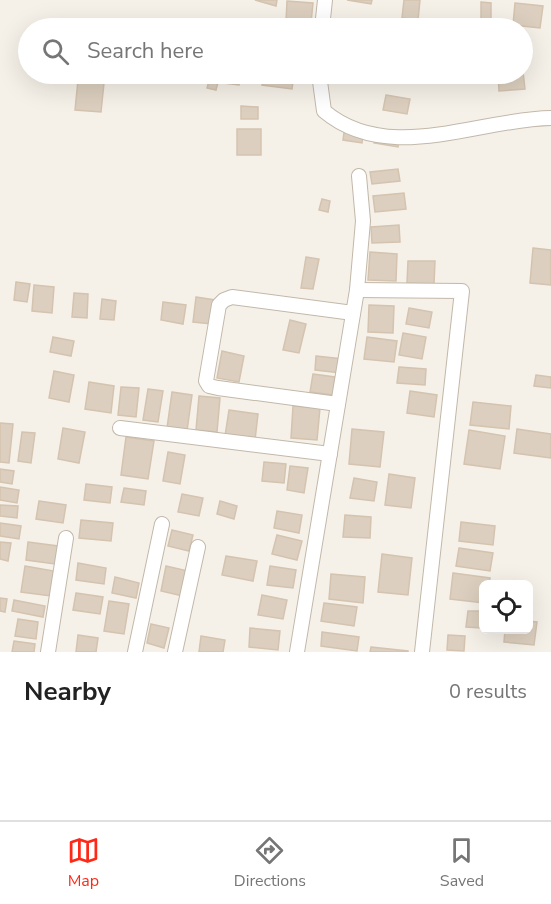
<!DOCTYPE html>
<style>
body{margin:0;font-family:"Nunito Sans",sans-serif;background:#f6f6f6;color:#222}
.controls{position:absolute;right:18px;bottom:18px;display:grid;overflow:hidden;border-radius:9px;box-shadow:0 6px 24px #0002}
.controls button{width:54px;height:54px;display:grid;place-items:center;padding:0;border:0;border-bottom:2px solid #e0e0e0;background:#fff;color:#222;font:30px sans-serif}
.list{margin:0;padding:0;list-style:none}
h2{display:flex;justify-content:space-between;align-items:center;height:78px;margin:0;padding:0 24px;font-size:26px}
h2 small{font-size:20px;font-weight:400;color:#767676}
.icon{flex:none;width:33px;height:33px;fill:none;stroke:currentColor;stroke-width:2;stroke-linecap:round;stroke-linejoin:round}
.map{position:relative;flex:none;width:551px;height:652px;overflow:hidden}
.search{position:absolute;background:#fff;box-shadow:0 6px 24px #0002;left:18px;right:18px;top:18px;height:66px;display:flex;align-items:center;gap:15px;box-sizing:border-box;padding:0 21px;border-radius:33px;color:#767676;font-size:22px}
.sheet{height:168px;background:#fff}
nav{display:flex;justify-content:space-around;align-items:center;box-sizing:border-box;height:84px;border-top:2px solid #e0e0e0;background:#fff;font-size:16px;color:#767676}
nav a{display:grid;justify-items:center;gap:3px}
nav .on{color:#ff2816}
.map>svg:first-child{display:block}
.building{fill:#dccfbf;stroke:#d4c3af;stroke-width:1.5}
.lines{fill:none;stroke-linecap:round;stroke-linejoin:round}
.street-casing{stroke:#c2b8aa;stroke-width:16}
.street{stroke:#fff;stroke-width:14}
</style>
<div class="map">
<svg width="551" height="652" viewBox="0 0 551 652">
<rect width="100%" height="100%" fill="#f6f1e8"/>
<!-- building -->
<g class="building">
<polygon points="255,0 277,0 276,6"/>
<polygon points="347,0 372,0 371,4"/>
<polygon points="404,0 420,0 418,20 402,18"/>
<polygon points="287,1 313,3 311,23 286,21"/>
<polygon points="481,2 491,3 491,19 481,19"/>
<polygon points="515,3 543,6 540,28 513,25"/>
<polygon points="522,63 525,89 499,91 498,74 522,74"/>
<polygon points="150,74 184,74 183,82 150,78"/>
<polygon points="211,74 220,74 216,90 207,88"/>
<polygon points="225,74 241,74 239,85 224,83"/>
<polygon points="264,74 294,74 292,89 262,85"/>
<polygon points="78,80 104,83 101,112 75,110"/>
<polygon points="386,95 410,99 407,114 383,110"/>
<polygon points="241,106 258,107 258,119 241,119"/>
<polygon points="345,125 364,127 362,143 343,140"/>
<rect x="237" y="129" width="24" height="26"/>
<polygon points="376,132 400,136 398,147 374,143"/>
<polygon points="398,169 400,181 372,184 370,172"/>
<polygon points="404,193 406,209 375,212 373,196"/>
<polygon points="322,199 330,201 328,212 319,210"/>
<polygon points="399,225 400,242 372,243 371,227"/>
<polygon points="533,248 551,250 551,285 530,283"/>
<polygon points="370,252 397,254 396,281 368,280"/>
<polygon points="306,257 319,259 313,289 301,288"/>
<polygon points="408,261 435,261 434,284 407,283"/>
<polygon points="16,282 30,284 27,302 14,300"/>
<polygon points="34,285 54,287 52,313 32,311"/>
<polygon points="74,293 88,294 87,318 72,317"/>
<polygon points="196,297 215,300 212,324 193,322"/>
<polygon points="102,299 116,301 114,320 100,319"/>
<polygon points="163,302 186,305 183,324 161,320"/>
<polygon points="369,305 394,306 393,333 368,332"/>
<polygon points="409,308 432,312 429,328 406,324"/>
<polygon points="290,320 306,324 299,353 283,350"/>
<polygon points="403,333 426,337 422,359 399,355"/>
<polygon points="53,337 74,341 71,356 50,352"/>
<polygon points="367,337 397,341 394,362 364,359"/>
<polygon points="222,351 244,356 239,382 217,378"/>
<polygon points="316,356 343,359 341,373 315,370"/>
<polygon points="399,367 426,369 425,385 397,383"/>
<polygon points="54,371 74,375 69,402 49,398"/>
<polygon points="313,374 335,377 333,395 310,392"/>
<polygon points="536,375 551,377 551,388 534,386"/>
<polygon points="89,382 114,386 111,413 85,409"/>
<polygon points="121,387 139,388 136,417 118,415"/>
<polygon points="148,389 163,391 158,422 143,420"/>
<polygon points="410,391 437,395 434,417 407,413"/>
<polygon points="172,392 192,395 187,431 167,428"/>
<polygon points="199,396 220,398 217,432 196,430"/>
<polygon points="473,402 511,406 509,429 470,425"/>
<polygon points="293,406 320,408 317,440 291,438"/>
<polygon points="229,410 258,414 255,440 225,436"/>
<polygon points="0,423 13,424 9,463 0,462"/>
<polygon points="63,428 85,432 79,463 58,459"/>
<polygon points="352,429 384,432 380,467 349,464"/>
<polygon points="517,429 551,434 551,458 514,453"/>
<polygon points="469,430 505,436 500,469 464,464"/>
<polygon points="22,432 35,433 31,463 18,461"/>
<polygon points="126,437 154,441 148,479 121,475"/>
<polygon points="168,452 185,455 180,484 163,481"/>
<polygon points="264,462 286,464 284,483 262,481"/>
<polygon points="290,466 308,468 304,493 287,490"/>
<polygon points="0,469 14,471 12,484 0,482"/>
<polygon points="389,474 415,478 411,508 385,505"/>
<polygon points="354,478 377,482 374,501 350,498"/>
<polygon points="86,484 112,487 110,503 84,500"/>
<polygon points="0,487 19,490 17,503 0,500"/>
<polygon points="124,488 146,491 144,505 121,502"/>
<polygon points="182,494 203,498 199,516 178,512"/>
<polygon points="39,501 66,505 63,523 36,519"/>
<polygon points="220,501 237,506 234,519 217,514"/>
<polygon points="0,505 18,506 17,518 0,516"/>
<polygon points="277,511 302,515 299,533 274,528"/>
<polygon points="345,515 371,517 370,538 343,537"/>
<polygon points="81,520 113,523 111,541 79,538"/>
<polygon points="461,522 495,526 493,545 459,541"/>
<polygon points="0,523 21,526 19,539 0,536"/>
<polygon points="172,530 193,535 189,551 168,546"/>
<polygon points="277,535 302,541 297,560 272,554"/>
<polygon points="0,542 11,543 8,561 0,559"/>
<polygon points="28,542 58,546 55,564 26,560"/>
<polygon points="459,548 493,553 490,571 456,566"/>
<polygon points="382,554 412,558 408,595 378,592"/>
<polygon points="226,556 257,561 253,581 222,575"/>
<polygon points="78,563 106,568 104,584 76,580"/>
<polygon points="25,566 54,571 51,596 21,592"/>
<polygon points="166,566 188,571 183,596 161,591"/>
<polygon points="270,566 296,570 293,588 267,585"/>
<polygon points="453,573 490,578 489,584 484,584 484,603 450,599"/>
<polygon points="331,574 365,577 363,603 329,599"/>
<polygon points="115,577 139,583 136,598 112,593"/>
<polygon points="76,593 103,597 100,614 73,610"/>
<polygon points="262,595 287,600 283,619 258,615"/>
<polygon points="0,598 7,599 5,612 0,611"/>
<polygon points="14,600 45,606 43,617 12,611"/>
<polygon points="109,601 129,604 124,634 104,631"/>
<polygon points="324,603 357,607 354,626 321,621"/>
<polygon points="468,611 482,611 481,628 466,627"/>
<polygon points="18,619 38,622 36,639 15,636"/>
<polygon points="528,621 537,622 534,645 504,642 505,630 528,630"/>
<polygon points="151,624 169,628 164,648 147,643"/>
<polygon points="250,628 280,631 278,650 249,647"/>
<polygon points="322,632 359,637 357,651 321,646"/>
<polygon points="78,635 98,638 96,652 76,652"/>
<polygon points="448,635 465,636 464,651 447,650"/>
<polygon points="201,636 225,640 223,652 199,652"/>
<polygon points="14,641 35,644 34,652 12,652"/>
<polygon points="371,647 408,651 408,652 370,652"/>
</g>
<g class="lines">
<defs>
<g id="street">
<polyline points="322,28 325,0"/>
<path d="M 319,74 L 324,111 C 388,165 478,119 551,118"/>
<polyline points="357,290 462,291 422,652"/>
<polyline points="338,404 218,388 209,386 206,381 219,305 224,300 232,297 353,313"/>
<polyline points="120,428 330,454"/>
<polyline points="48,652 66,538"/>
<polyline points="135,652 162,524"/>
<polyline points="175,652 198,547"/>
<polyline points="297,652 357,290 363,221 359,176"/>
</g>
</defs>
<!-- street casing -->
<use href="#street" class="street-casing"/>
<!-- street -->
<use href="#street" class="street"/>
</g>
</svg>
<div class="controls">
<button><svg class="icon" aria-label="locate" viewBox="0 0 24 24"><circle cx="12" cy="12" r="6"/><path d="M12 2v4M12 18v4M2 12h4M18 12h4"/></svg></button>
</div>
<div class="search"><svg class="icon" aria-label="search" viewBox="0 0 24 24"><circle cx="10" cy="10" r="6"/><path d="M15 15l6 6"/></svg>Search here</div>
</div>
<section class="sheet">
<h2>Nearby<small>0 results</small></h2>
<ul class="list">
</ul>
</section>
<nav>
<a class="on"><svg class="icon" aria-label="map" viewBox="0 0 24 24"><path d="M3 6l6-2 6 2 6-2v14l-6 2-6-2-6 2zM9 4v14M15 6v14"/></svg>Map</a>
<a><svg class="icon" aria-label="directions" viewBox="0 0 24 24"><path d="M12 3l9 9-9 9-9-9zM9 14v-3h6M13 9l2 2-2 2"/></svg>Directions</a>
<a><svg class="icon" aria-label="saved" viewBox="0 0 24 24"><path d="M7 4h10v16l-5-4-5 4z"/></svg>Saved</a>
</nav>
